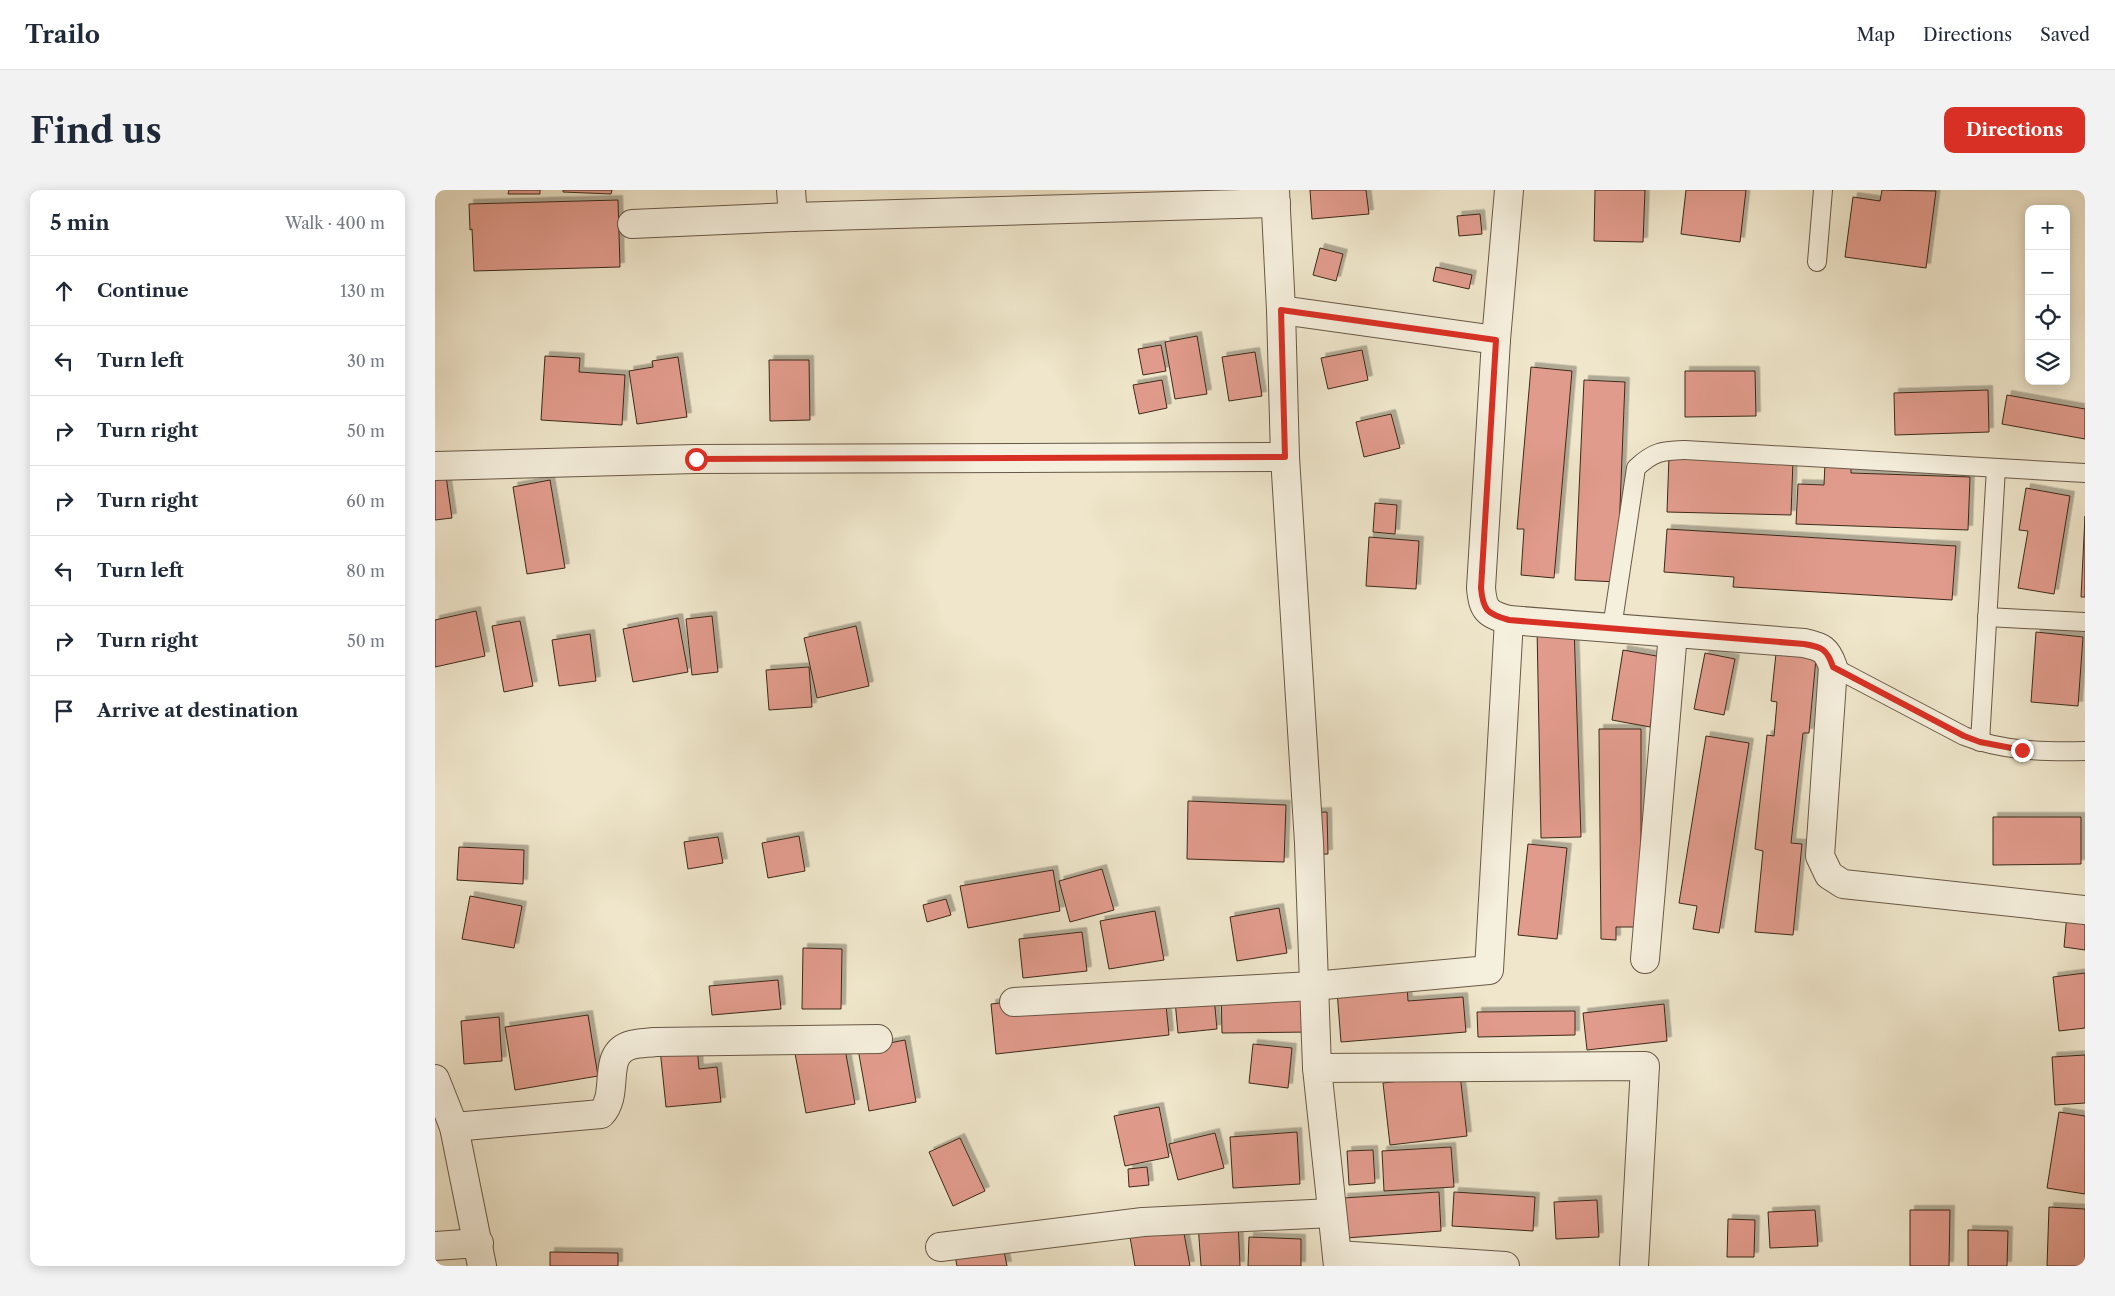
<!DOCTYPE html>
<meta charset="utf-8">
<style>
body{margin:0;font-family:"Libre Caslon Text",serif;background:#f2f2f3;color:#1f2937}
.controls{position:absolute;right:15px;top:15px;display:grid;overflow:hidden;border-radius:10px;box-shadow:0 2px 12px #0003}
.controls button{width:45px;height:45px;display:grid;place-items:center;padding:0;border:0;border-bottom:1px solid #e0e1e3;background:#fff;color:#1f2937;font:25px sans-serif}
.stop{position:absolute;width:15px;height:15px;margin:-11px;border:4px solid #d93025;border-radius:50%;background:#fff}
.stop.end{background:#d93025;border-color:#fff;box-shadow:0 1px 5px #0008}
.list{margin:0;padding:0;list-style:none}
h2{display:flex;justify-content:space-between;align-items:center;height:65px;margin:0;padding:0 20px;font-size:21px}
h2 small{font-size:16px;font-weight:400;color:#747a83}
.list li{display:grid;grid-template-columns:32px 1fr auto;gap:15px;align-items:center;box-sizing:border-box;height:70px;padding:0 20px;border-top:1px solid #e0e1e3}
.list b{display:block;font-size:19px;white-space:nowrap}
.list em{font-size:16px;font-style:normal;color:#747a83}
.icon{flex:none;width:28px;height:28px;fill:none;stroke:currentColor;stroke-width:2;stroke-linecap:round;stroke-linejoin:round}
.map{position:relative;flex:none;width:1650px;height:1076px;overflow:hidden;border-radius:10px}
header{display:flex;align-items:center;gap:30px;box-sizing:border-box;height:70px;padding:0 25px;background:#fff;border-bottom:1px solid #e0e1e3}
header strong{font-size:24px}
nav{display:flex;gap:28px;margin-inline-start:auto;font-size:18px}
.intro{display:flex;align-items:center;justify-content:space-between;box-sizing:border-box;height:120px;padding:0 30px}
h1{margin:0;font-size:35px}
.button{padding:12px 22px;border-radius:10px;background:#d93025;color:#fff;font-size:18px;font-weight:700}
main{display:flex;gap:30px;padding:0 30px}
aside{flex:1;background:#fff;border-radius:10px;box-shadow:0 2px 12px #0003}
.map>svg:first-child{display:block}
.building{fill:#e19b8c;stroke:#3c2919;filter:url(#shadow)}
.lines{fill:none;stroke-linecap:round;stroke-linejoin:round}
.service-casing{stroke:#695846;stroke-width:20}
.minor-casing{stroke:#695846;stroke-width:30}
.tertiary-casing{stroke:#695846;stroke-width:30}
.service{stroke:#f5efdd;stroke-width:18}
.minor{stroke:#f5efdd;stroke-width:28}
.tertiary{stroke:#f5efdd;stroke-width:28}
.route{stroke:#d93025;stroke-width:6}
</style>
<header>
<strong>Trailo</strong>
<nav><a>Map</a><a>Directions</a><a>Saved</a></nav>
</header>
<div class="intro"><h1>Find us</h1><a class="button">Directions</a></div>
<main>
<aside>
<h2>5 min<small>Walk · 400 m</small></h2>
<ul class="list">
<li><svg class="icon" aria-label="ahead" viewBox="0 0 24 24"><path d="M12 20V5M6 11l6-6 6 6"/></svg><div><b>Continue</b></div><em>130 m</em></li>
<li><svg class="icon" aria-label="left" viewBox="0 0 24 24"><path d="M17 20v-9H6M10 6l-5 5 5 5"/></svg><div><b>Turn left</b></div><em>30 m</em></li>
<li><svg class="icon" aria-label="right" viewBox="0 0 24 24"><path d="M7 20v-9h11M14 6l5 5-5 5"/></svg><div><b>Turn right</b></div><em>50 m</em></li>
<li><svg class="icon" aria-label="right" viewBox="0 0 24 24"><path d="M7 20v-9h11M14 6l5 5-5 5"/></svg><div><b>Turn right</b></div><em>60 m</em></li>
<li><svg class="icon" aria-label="left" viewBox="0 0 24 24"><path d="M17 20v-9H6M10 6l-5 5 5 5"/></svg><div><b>Turn left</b></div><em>80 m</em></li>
<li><svg class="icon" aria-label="right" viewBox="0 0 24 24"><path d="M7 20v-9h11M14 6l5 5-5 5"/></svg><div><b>Turn right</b></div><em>50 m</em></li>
<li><svg class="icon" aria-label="arrive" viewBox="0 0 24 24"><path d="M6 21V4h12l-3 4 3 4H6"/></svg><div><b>Arrive at destination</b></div></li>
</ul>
</aside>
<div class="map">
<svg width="1650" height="1076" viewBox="0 0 1650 1076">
<defs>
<filter id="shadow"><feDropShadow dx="4.5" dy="-4.5" stdDeviation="0" flood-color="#0004"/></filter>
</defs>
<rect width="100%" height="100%" fill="#efe6cb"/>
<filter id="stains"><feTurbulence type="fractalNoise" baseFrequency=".004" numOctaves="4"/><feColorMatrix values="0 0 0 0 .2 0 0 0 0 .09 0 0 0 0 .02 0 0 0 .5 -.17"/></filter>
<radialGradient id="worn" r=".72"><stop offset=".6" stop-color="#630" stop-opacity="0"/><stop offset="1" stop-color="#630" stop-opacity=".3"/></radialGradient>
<!-- building -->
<g class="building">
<polygon points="74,0 105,0 105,4 73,4"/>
<polygon points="128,0 177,0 176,4 128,2"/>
<polygon points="875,0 931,0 934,24 877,29"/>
<polygon points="1160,0 1210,0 1208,52 1159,51"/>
<polygon points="1251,0 1311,0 1305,52 1246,44"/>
<polygon points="1447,0 1501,1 1491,78 1410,67 1418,7 1445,11"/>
<polygon points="183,10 185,77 39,81 37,39 35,40 34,14"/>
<polygon points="1045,24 1047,44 1024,46 1022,26"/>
<polygon points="885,58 908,64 901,91 878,85"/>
<polygon points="1001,77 1037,85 1034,99 998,91"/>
<polygon points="762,146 772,204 740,209 730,152"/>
<polygon points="726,155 731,181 708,185 703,159"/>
<polygon points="927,160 933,190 893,199 886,168"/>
<polygon points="820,162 827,206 794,211 787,167"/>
<polygon points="110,166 145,168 144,182 190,185 187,235 106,230"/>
<polygon points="243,167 252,227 202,234 194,181 218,177 217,171"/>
<polygon points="334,170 374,170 375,230 335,231"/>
<polygon points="1096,177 1137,181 1119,388 1086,385 1089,339 1082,339"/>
<polygon points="1250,181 1320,181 1321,226 1250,227"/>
<polygon points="727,190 732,218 704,224 698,195"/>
<polygon points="1149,190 1190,192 1182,392 1140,390"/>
<polygon points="1553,200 1554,242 1460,245 1459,203"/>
<polygon points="1572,205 1650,219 1650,249 1567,234"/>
<polygon points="956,224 965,258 929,267 921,232"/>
<polygon points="1234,266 1358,270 1356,325 1232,322"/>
<polygon points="9,272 17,328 0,330 0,273"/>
<polygon points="1390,273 1416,274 1416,283 1535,287 1533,340 1361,334 1363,294 1389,295"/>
<polygon points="115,290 130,378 92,384 78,297"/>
<polygon points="1591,298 1635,306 1619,404 1583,398 1593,341 1584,340"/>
<polygon points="940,313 962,315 960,344 938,342"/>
<polygon points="1650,326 1650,407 1646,407"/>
<polygon points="1232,339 1521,356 1517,410 1298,397 1299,387 1229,382"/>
<polygon points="934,347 984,351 981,399 931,396"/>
<polygon points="41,421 50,466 0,477 0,430"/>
<polygon points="277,426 283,482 257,485 251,429"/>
<polygon points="243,428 253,482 198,492 188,439"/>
<polygon points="85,431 98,496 69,502 57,436"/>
<polygon points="421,436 434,496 382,508 369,448"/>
<polygon points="1139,436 1146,647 1106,648 1102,437"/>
<polygon points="1601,442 1648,447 1643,516 1596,512"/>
<polygon points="155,444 161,491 124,496 117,450"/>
<polygon points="1342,454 1382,458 1374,543 1368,543 1356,653 1367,654 1358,745 1320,742 1328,661 1320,659 1332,545 1339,546 1342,512 1336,511"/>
<polygon points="1188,460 1227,467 1215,537 1177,530"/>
<polygon points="1270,463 1300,469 1289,525 1259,519"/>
<polygon points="374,477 377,517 334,520 331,480"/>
<polygon points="1164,539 1206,539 1206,737 1181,737 1181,750 1166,749"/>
<polygon points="1271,546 1314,553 1284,743 1258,739 1262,716 1244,713"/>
<polygon points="753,611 851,615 849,672 752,669"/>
<polygon points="892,622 893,664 863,665 861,623"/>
<polygon points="1558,627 1646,627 1646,674 1558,675"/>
<polygon points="364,646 370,681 333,688 327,653"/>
<polygon points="283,647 288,673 253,679 249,652"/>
<polygon points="1093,654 1132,658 1122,749 1083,745"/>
<polygon points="24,657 89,660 88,694 22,690"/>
<polygon points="667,679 679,720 635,732 624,691"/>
<polygon points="618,680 625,721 533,738 525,696"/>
<polygon points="35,706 87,716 79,758 27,749"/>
<polygon points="511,709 516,725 492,732 488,715"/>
<polygon points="844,718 852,763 802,771 795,727"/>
<polygon points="720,721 729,770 674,779 665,731"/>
<polygon points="1632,724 1650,726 1650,760 1629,757"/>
<polygon points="647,742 652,781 588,788 584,749"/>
<polygon points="368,758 407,759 406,819 367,819"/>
<polygon points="1650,783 1650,838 1624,841 1618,787"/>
<polygon points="343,790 346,819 277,825 274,796"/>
<polygon points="874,792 875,842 787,843 786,793"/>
<polygon points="729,795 734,845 561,864 556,814"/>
<polygon points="972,795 973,811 1028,807 1031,842 906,852 902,801"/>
<polygon points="778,796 782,839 743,843 739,800"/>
<polygon points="1229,814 1232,851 1152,860 1148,823"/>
<polygon points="1140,821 1140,845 1043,847 1042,822"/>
<polygon points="153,825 163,886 80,900 70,837"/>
<polygon points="64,827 67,871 29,874 26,831"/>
<polygon points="408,848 420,914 371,923 359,858"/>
<polygon points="470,850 481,912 434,921 423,859"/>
<polygon points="818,854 857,858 853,898 814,893"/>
<polygon points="262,855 264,879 282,877 286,912 231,917 225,859"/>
<polygon points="1650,865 1650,913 1620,915 1617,867"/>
<polygon points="1025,884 1032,946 955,955 948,893"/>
<polygon points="724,917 734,967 690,976 679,926"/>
<polygon points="1624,922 1650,926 1650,1004 1612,998"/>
<polygon points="862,942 865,994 798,998 795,947"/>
<polygon points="780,943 789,978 743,990 734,954"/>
<polygon points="525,948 550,1001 518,1016 494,962"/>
<polygon points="1016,957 1019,997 949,1001 947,961"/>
<polygon points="938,960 940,993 914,995 912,961"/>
<polygon points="712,977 714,995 694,997 693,979"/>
<polygon points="1004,1002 1006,1041 911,1048 908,1008"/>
<polygon points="1019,1002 1100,1007 1098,1041 1017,1036"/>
<polygon points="1162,1010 1164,1047 1121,1049 1119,1012"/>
<polygon points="1614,1017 1650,1019 1650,1076 1612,1076"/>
<polygon points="1380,1020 1383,1056 1335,1058 1333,1022"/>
<polygon points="1475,1020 1515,1020 1514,1076 1475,1076"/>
<polygon points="1293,1029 1320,1030 1319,1067 1292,1067"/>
<polygon points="803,1031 805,1076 766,1076 763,1034"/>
<polygon points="748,1038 755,1076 700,1076 695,1047"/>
<polygon points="1533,1040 1573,1041 1572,1076 1533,1076"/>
<polygon points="566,1046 572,1076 522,1076 518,1055"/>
<polygon points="814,1047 866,1049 866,1076 813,1076"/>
<polygon points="115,1062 183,1063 183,1076 115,1076"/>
</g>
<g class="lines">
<defs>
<g id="service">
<polyline points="1382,72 1388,0"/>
<polyline points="1552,427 1650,432"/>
<path d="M 1177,438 L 1201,278 C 1219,261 1227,261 1250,260 L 1650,283"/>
<path d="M 1398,477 L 1529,546 C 1567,561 1609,562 1650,561"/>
<polyline points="1545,552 1561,278"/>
</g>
<g id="minor">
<polyline points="356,0 358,27"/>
<polyline points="840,0 846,120 850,267 874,653 882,878"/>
<path d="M 1074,0 L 1061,150 L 1046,398 C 1048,420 1052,424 1074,430 L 1369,453 C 1387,457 1392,459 1398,477 L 1385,666 L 1394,685 L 1408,694 L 1650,720"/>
<polyline points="197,34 358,27 841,13"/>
<polyline points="846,120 1061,150"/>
<polyline points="0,276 261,269 850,267"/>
<polyline points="1210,769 1238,443"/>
<polyline points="579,812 878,796 1054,780 1074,430"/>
<path d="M 19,937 L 166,924 C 186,903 165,864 196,855 C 203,853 212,853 220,852 L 443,849"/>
<polyline points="0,1056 44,1053"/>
<polyline points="505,1057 708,1032 897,1023"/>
<polyline points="902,1065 1070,1076"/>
<polyline points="903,1076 882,878 1210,876 1199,1076"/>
</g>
<polyline id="tertiary" points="0,889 19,937 47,1076"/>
</defs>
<!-- service casing -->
<use href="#service" class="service-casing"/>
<!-- minor casing -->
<use href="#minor" class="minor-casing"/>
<!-- tertiary casing -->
<use href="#tertiary" class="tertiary-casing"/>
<!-- service -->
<use href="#service" class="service"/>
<!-- minor -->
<use href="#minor" class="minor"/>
<!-- tertiary -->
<use href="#tertiary" class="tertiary"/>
</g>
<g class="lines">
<!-- route -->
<path class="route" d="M 261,269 L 850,267 L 846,120 L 1061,150 L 1046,398 C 1048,420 1052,424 1074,430 L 1369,454 C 1387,457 1392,459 1398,477 L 1529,546 L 1545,552 L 1587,560"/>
</g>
<rect width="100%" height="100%" filter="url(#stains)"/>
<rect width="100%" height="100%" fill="url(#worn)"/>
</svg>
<div class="controls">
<button>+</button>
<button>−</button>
<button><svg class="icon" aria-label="locate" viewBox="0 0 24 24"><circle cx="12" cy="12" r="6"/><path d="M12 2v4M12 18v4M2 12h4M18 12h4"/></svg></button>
<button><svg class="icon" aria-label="layers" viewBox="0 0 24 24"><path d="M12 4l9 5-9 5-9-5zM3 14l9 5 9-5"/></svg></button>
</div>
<div class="stop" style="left:261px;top:269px"></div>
<div class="stop end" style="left:1587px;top:560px"></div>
</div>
</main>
